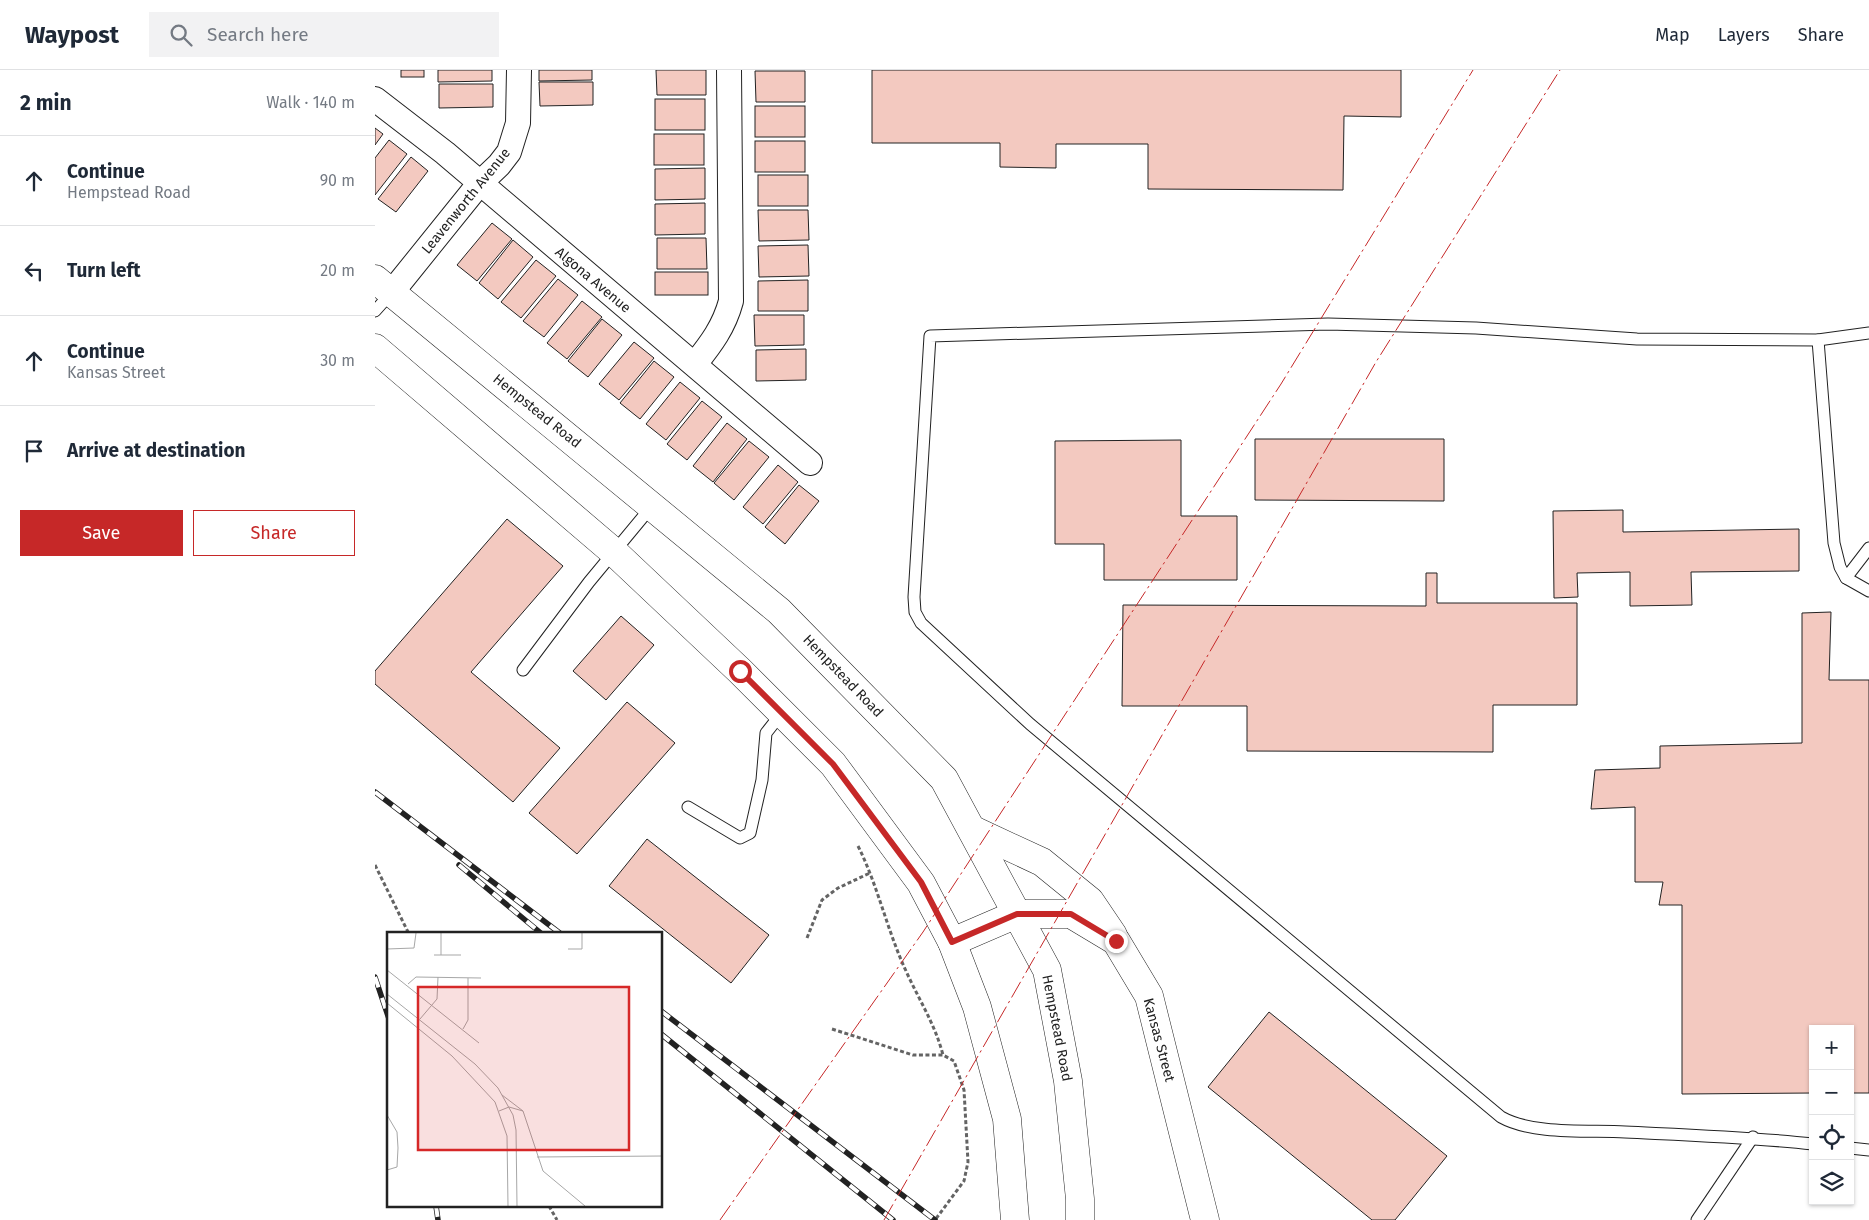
<!DOCTYPE html>
<meta charset="utf-8">
<style>
body{margin:0;font-family:"Fira Sans",sans-serif;background:#f2f2f3;color:#1f2937}
.controls{position:absolute;right:15px;bottom:15px;display:grid;overflow:hidden;border-radius:0px;box-shadow:0 1px 4px #0004}
.controls button{width:45px;height:45px;display:grid;place-items:center;padding:0;border:0;border-bottom:1px solid #e0e1e3;background:#fff;color:#1f2937;font:25px sans-serif}
.stop{position:absolute;width:15px;height:15px;margin:-11px;border:4px solid #c62828;border-radius:50%;background:#fff}
.stop.end{background:#c62828;border-color:#fff;box-shadow:0 1px 5px #0008}
.list{margin:0;padding:0;list-style:none}
h2{display:flex;justify-content:space-between;align-items:center;height:65px;margin:0;padding:0 20px;font-size:21px}
h2 small{font-size:16px;font-weight:400;color:#747a83}
.list li{display:grid;grid-template-columns:32px 1fr auto;gap:15px;align-items:center;box-sizing:border-box;height:90px;padding:0 20px;border-top:1px solid #e0e1e3}
.list b{display:block;font-size:19px;white-space:nowrap}
.list p{margin:0;font-size:16px;white-space:nowrap;color:#747a83}
.list em{font-size:16px;font-style:normal;color:#747a83}
.actions{display:flex;gap:10px;padding:15px 20px}
.actions a{flex:1;padding:11px 0;border:1px solid #c62828;border-radius:0px;text-align:center;font-size:18px;color:#c62828}
.actions .main{background:#c62828;color:#fff}
.icon{flex:none;width:28px;height:28px;fill:none;stroke:currentColor;stroke-width:2;stroke-linecap:round;stroke-linejoin:round}
.map{position:relative;flex:none;width:1494px;height:1150px;overflow:hidden}
header{display:flex;align-items:center;gap:30px;box-sizing:border-box;height:70px;padding:0 25px;background:#fff;border-bottom:1px solid #e0e1e3}
header strong{font-size:24px}
nav{display:flex;gap:28px;margin-inline-start:auto;font-size:18px}
.search{width:350px;height:45px;background:#f2f2f3;display:flex;align-items:center;gap:12px;box-sizing:border-box;padding:0 18px;border-radius:0px;color:#747a83;font-size:19px}
main{display:flex}
aside{flex:1;background:#fff}
.map>svg:first-child{display:block}
.building{fill:#f3c9c0;stroke:#222}
.lines{fill:none;stroke-linecap:round;stroke-linejoin:round}
.lane-casing{stroke:#222;stroke-width:13}
.street-casing{stroke:#222;stroke-width:26}
.secondary-casing{stroke:#222;stroke-width:29}
.path{stroke:#646464;stroke-width:3;stroke-dasharray:4 2.5;stroke-linecap:butt}
.lane{stroke:#fff;stroke-width:11}
.street{stroke:#fff;stroke-width:24}
.secondary{stroke:#fff;stroke-width:28}
.rail-casing{stroke:#222;stroke-width:5.5}
.rail{stroke:#fff;stroke-width:4;stroke-dasharray:11;stroke-linecap:butt}
.power{stroke:#c62828;stroke-width:1;stroke-dasharray:18 4 2.5 4;stroke-linecap:butt}
.route{stroke:#c62828;stroke-width:6}
.labels{text-anchor:middle;dominant-baseline:central;stroke-width:4;stroke-linejoin:round;paint-order:stroke}
.street-label{font-size:14px;fill:#222;stroke:#fff}
.inset-road{fill:none;stroke:#a7a7a7;stroke-width:1}
.view{fill:#d62828;fill-opacity:0.15;stroke:#d62828;stroke-width:2.5}
.inset-edge{fill:none;stroke:#222;stroke-width:2.5}
</style>
<header>
<strong>Waypost</strong>
<div class="search"><svg class="icon" aria-label="search" viewBox="0 0 24 24"><circle cx="10" cy="10" r="6"/><path d="M15 15l6 6"/></svg>Search here</div>
<nav><a>Map</a><a>Layers</a><a>Share</a></nav>
</header>
<main>
<aside>
<h2>2 min<small>Walk · 140 m</small></h2>
<ul class="list">
<li><svg class="icon" aria-label="ahead" viewBox="0 0 24 24"><path d="M12 20V5M6 11l6-6 6 6"/></svg><div><b>Continue</b><p>Hempstead Road</p></div><em>90 m</em></li>
<li><svg class="icon" aria-label="left" viewBox="0 0 24 24"><path d="M17 20v-9H6M10 6l-5 5 5 5"/></svg><div><b>Turn left</b></div><em>20 m</em></li>
<li><svg class="icon" aria-label="ahead" viewBox="0 0 24 24"><path d="M12 20V5M6 11l6-6 6 6"/></svg><div><b>Continue</b><p>Kansas Street</p></div><em>30 m</em></li>
<li><svg class="icon" aria-label="arrive" viewBox="0 0 24 24"><path d="M6 21V4h12l-3 4 3 4H6"/></svg><div><b>Arrive at destination</b></div></li>
</ul>
<div class="actions"><a class="main">Save</a><a>Share</a></div>
</aside>
<div class="map">
<svg width="1494" height="1150" viewBox="0 0 1494 1150">
<rect width="100%" height="100%" fill="#fff"/>
<!-- building -->
<g class="building">
<rect x="26" y="0" width="23" height="7"/>
<polygon points="63,0 117,0 117,11 63,12"/>
<polygon points="164,0 217,0 217,10 164,11"/>
<polygon points="281,0 331,0 331,25 282,25"/>
<polygon points="497,0 1026,0 1026,47 969,46 968,120 773,119 773,74 681,74 681,98 625,97 625,73 497,73"/>
<polygon points="380,1 430,1 430,32 381,32"/>
<polygon points="164,12 218,12 218,35 165,36"/>
<polygon points="64,14 118,14 118,37 64,38"/>
<rect x="280" y="29" width="50" height="31"/>
<rect x="380" y="36" width="50" height="31"/>
<polygon points="0,58 8,64 0,75"/>
<rect x="279" y="64" width="50" height="31"/>
<polygon points="14,70 32,84 0,125 0,88"/>
<rect x="380" y="71" width="50" height="31"/>
<polygon points="36,87 53,101 21,142 3,129"/>
<polygon points="330,98 330,129 280,130 280,99"/>
<rect x="383" y="105" width="50" height="31"/>
<polygon points="330,133 330,164 280,165 280,134"/>
<polygon points="383,140 433,140 434,170 384,171"/>
<polygon points="117,153 137,169 102,211 82,195"/>
<polygon points="282,168 331,168 332,199 282,199"/>
<polygon points="138,170 158,187 123,229 104,213"/>
<polygon points="433,175 434,206 384,207 383,176"/>
<polygon points="161,190 181,206 146,248 126,232"/>
<rect x="280" y="202" width="53" height="23"/>
<polygon points="183,209 203,225 169,267 148,251"/>
<polygon points="433,210 433,241 383,241 383,211"/>
<polygon points="207,231 227,247 192,289 172,273"/>
<polygon points="379,245 429,245 429,275 380,276"/>
<polygon points="227,249 247,265 213,307 193,291"/>
<polygon points="259,272 279,288 244,330 224,314"/>
<polygon points="431,279 431,310 381,311 381,280"/>
<polygon points="279,291 299,307 265,349 245,333"/>
<polygon points="305,312 325,328 291,370 271,354"/>
<polygon points="327,331 347,347 312,390 292,374"/>
<polygon points="352,353 372,369 338,412 318,396"/>
<polygon points="880,369 1069,369 1069,431 880,430"/>
<polygon points="806,370 806,446 862,446 862,510 729,510 729,474 680,474 680,371"/>
<polygon points="374,371 394,387 359,430 339,413"/>
<polygon points="403,395 423,412 388,454 368,437"/>
<polygon points="424,415 444,431 410,474 390,457"/>
<polygon points="1248,440 1248,462 1424,459 1424,501 1316,502 1317,535 1255,536 1255,502 1202,503 1203,527 1179,528 1178,441"/>
<polygon points="132,449 188,496 96,602 185,678 138,732 0,614 0,601"/>
<polygon points="1051,503 1062,503 1062,533 1202,533 1202,635 1118,635 1118,682 872,681 872,636 747,636 748,535 1051,536"/>
<polygon points="1456,542 1454,610 1494,610 1494,1023 1475,1023 1475,959 1438,959 1438,1023 1307,1024 1307,835 1284,835 1288,812 1260,812 1260,737 1216,739 1220,700 1285,698 1285,676 1427,673 1427,543"/>
<polygon points="246,546 279,575 231,630 198,601"/>
<polygon points="252,632 300,673 202,784 154,743"/>
<polygon points="272,769 394,865 356,913 234,816"/>
<polygon points="894,942 1072,1086 1020,1150 997,1150 833,1017"/>
</g>
<g class="lines">
<defs>
<g id="lane">
<polyline points="0,241 17,222"/>
<polyline points="1443,270 1459,473 1465,497 1471,508"/>
<polyline points="1494,478 1471,508 1494,521"/>
<polyline points="148,600 214,512 277,436"/>
<polyline points="313,737 365,768 375,763 387,710 391,663 406,644"/>
<path d="M 1438,1074 C 1375,1067 1313,1065 1250,1062 C 1214,1060 1158,1065 1126,1047 L 655,654 L 546,553 L 540,542 L 539,527 L 555,266 L 953,254 L 1101,258 L 1262,269 L 1443,270 L 1494,263"/>
<polyline points="1475,1078 1494,1080"/>
<polyline points="1322,1150 1378,1067"/>
</g>
<g id="street">
<polyline points="0,29 70,83 435,393"/>
<polyline points="17,222 104,114 124,95 134,82 143,53 144,0"/>
<path d="M 320,294 C 336,274 349,257 356,231 L 354,0"/>
</g>
<g id="secondary">
<polyline points="0,209 404,541 569,709 672,900 693,1011 705,1129 705,1150"/>
<polyline points="0,278 240,483 365,601 458,694 546,813 577,872 602,937 632,1049 640,1150"/>
<polyline points="598,760 667,792 715,831 738,865"/>
<polyline points="577,872 642,844 696,844 741,871 774,926 830,1150"/>
</g>
</defs>
<!-- lane casing -->
<use href="#lane" class="lane-casing"/>
<!-- street casing -->
<use href="#street" class="street-casing"/>
<!-- secondary casing -->
<use href="#secondary" class="secondary-casing"/>
<!-- path -->
<g class="path">
<path d="M 483,776 C 503,816 512,860 531,901 C 544,930 560,954 568,985"/>
<polyline points="0,795 34,864"/>
<polyline points="432,868 447,830 463,818 495,803"/>
<polyline points="457,959 538,985 568,985 579,991 589,1020 593,1092 589,1111 560,1150"/>
<polyline points="174,1136 182,1150"/>
</g>
<!-- lane -->
<use href="#lane" class="lane"/>
<!-- street -->
<use href="#street" class="street"/>
<!-- secondary -->
<use href="#secondary" class="secondary"/>
<defs>
<g id="rail">
<polyline points="0,722 186,864"/>
<polyline points="84,795 167,864"/>
<polyline points="0,907 14,949"/>
<polyline points="286,941 560,1150"/>
<polyline points="286,964 518,1150"/>
<polyline points="61,1136 63,1150"/>
</g>
</defs>
<!-- rail casing -->
<use href="#rail" class="rail-casing"/>
<!-- rail -->
<use href="#rail" class="rail"/>
<!-- power -->
<g class="power">
<polyline points="345,1150 548,862 906,314 1098,0"/>
<polyline points="509,1150 1001,292 1185,0"/>
</g>
</g>
<g class="lines">
<!-- route -->
<polyline class="route" points="365,601 458,694 546,812 577,872 642,844 696,844 741,871"/>
</g>
<g class="labels">
<!-- street labels -->
<g class="street-label">
<text transform="translate(91 131) rotate(-51)">Leavenworth Avenue</text>
<text transform="translate(218 210) rotate(40)">Algona Avenue</text>
<text transform="translate(162 341) rotate(39)">Hempstead Road</text>
<text transform="translate(468 606) rotate(46)">Hempstead Road</text>
<text transform="translate(682 958) rotate(79)">Hempstead Road</text>
<text transform="translate(784 970) rotate(75)">Kansas Street</text>
</g>
</g>
<!-- overview -->
<g transform="translate(12 862)">
<rect width="275" height="275" fill="#fff"/>
<path class="inset-road" d="M 0,17 L 27,16 L 29,1M 181,17 L 195,17 L 195,1M 47,23 L 74,23M 54,23 L 54,1M 0,38 L 92,111M 21,52 L 29,45 L 94,46M 0,62 L 88,132 L 111,156 L 126,183 L 129,198 L 130,274M 0,71 L 65,124 L 108,170 L 120,204 L 121,274M 33,87 L 50,67 L 51,45M 76,97 L 81,88 L 81,46M 115,163 L 136,179M 112,179 L 122,175 L 136,179 L 156,239 L 198,274M 0,183 L 10,200 L 11,216 L 10,235 L 0,238M 150,225 L 275,224"/>
<path class="view" d="M 31,55 L 242,55 L 242,218 L 31,218 Z"/>
<rect width="275" height="275" class="inset-edge"/>
</g>
</svg>
<div class="controls">
<button>+</button>
<button>−</button>
<button><svg class="icon" aria-label="locate" viewBox="0 0 24 24"><circle cx="12" cy="12" r="6"/><path d="M12 2v4M12 18v4M2 12h4M18 12h4"/></svg></button>
<button><svg class="icon" aria-label="layers" viewBox="0 0 24 24"><path d="M12 4l9 5-9 5-9-5zM3 14l9 5 9-5"/></svg></button>
</div>
<div class="stop" style="left:365px;top:601px"></div>
<div class="stop end" style="left:741px;top:871px"></div>
</div>
</main>
